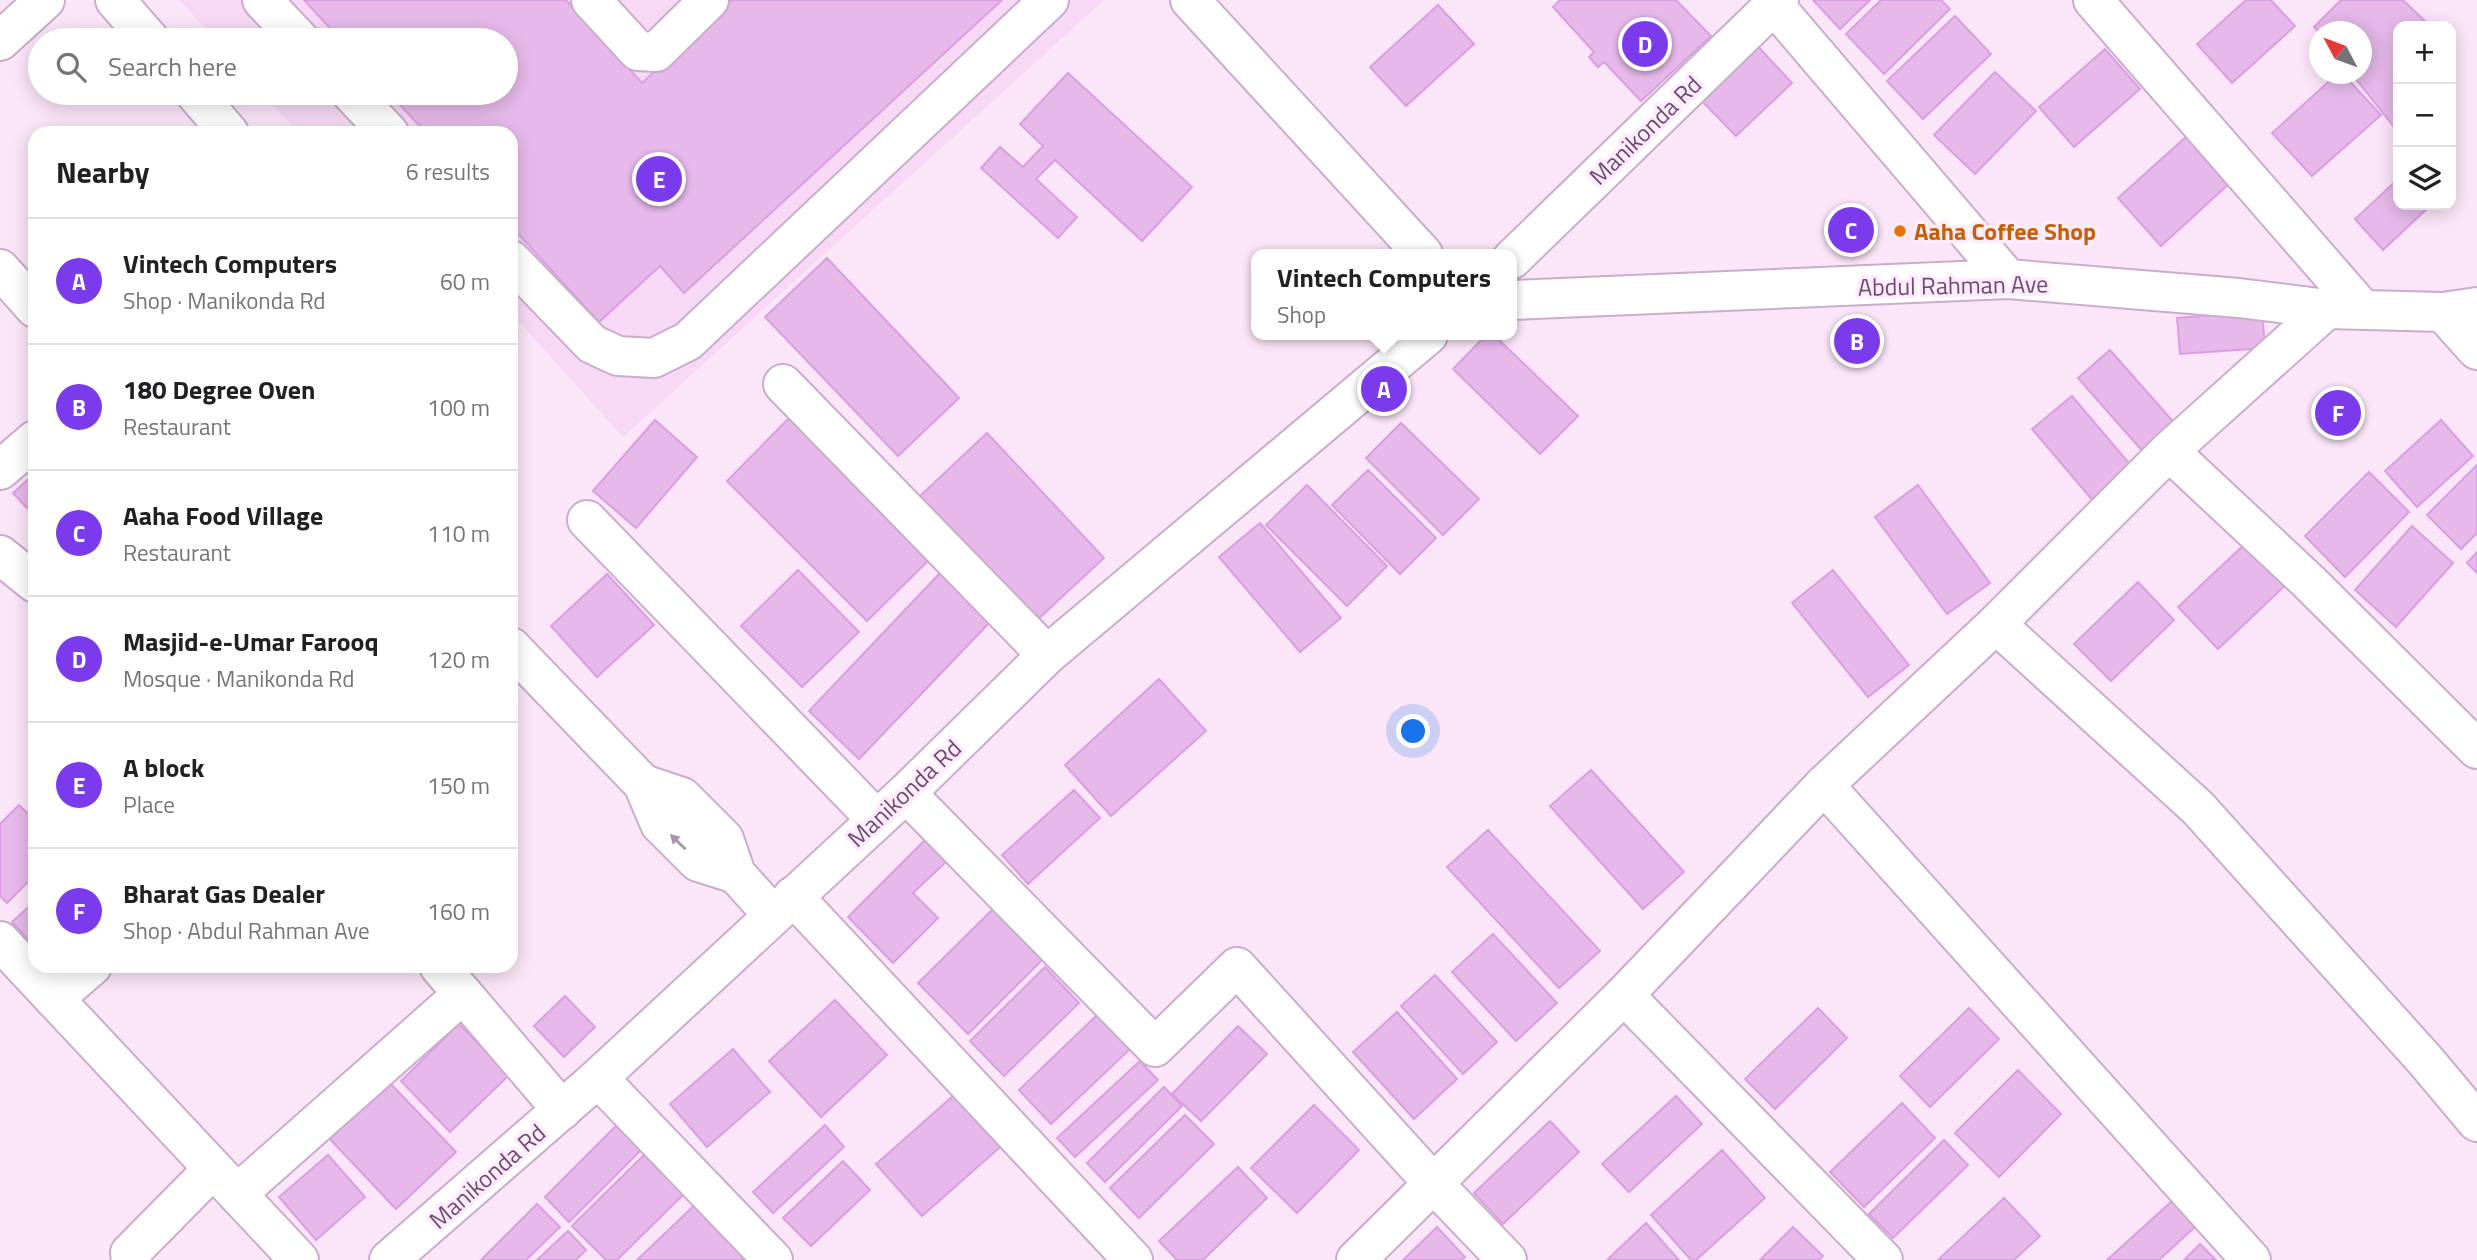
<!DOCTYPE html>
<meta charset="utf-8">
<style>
body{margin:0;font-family:"Titillium Web",sans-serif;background:#f2f2f2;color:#202124}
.controls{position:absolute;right:21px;top:21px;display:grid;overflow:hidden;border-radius:14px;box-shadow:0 4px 18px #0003}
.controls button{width:63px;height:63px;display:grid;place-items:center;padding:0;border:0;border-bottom:2px solid #e0e0e0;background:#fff;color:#202124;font:35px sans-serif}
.compass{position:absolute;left:2309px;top:21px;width:63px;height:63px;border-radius:50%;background:#fff;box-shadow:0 4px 18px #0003;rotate:311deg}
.you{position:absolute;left:1414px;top:732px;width:24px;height:24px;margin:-18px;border:5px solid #fff;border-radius:50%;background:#1a73e8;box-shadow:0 0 0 10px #1a73e833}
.badge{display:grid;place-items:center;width:46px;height:46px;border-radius:50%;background:#7c3aed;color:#fff;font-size:23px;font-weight:700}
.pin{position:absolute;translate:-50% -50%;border:4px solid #fff;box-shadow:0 2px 7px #0006}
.popup{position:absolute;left:1251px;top:249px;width:266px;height:91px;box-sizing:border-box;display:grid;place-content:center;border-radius:14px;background:#fff;filter:drop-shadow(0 2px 5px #0005);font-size:23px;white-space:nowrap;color:#757577}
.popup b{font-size:26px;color:#202124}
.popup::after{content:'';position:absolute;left:50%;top:100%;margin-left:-14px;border:14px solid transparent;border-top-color:#fff}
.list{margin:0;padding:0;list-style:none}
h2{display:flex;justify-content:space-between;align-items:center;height:91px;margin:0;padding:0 28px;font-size:30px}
h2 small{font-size:23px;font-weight:400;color:#757577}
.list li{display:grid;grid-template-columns:46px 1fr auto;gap:21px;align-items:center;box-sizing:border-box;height:126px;padding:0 28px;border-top:2px solid #e0e0e0}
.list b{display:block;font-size:26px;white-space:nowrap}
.list p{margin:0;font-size:23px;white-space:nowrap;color:#757577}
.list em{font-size:23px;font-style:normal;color:#757577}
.icon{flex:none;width:38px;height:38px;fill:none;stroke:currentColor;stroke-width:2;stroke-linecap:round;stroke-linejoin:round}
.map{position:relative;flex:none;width:2477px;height:1260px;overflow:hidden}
.search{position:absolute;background:#fff;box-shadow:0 4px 18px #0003;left:28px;top:28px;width:490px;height:77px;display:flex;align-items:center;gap:18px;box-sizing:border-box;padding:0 24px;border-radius:38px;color:#757577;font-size:26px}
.panel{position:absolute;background:#fff;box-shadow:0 4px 18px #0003;left:28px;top:126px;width:490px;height:847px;border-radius:21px}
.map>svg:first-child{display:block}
.residential{fill:#f7d9f5}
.building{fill:#e6b9ea;stroke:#da9fe1;stroke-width:2}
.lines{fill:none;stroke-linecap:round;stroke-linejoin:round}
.minor-casing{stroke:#caaccc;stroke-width:42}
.minor{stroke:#fff;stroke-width:38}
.oneway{fill:#a793aa}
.food-dot{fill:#e8710a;stroke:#feebfc;stroke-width:2.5}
.labels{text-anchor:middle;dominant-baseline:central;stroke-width:7;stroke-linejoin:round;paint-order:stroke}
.street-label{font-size:24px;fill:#6d4b72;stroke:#feebfc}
.food-label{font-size:24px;font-weight:bold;fill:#c56008;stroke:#feebfc;text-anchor:start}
</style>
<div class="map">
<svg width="2477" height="1260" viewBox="0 0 2477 1260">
<rect width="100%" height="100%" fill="#fbe5f8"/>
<!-- residential -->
<polygon class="residential" points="180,0 1104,0 623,437 511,313 511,133 298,133 262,93 506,93 506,40 215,40"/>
<!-- building -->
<g class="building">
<polygon points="304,0 566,0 642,83 732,0 1002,0 684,293 660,266 599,322 511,226 511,133 426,133 389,93 506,93 506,40 341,40"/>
<polygon points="1560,0 1676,0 1711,36 1641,101 1604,62 1598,67 1589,57 1594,52 1553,7"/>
<polygon points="1813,0 1870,0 1840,29"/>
<polygon points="1881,0 1941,0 1950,9 1884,74 1846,34"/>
<polygon points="2246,0 2271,0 2295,26 2232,83 2197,44"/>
<polygon points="2341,0 2403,0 2427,23 2427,26 2398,26 2398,132 2352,74 2362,74 2362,32 2320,32 2320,33 2314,27"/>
<polygon points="1438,5 1474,44 1406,106 1370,67"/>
<polygon points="1955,16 1991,54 1923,119 1887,81"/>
<polygon points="1752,40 1792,83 1736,136 1695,94"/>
<polygon points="2105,49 2140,89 2074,147 2039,107"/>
<polygon points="1995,72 2036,111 1975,174 1934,135"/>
<polygon points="1068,73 1192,187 1142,241 1055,160 1036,179 1077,217 1058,238 981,168 1000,147 1023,167 1043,146 1020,124"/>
<polygon points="2337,74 2343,74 2381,115 2312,176 2272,133"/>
<polygon points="2187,136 2230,183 2161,246 2118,198"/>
<polygon points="2398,179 2398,205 2431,205 2383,250 2355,219"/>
<polygon points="827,258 959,398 898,456 765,317"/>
<polygon points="2262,311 2265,348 2180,354 2177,318"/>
<polygon points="1486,335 1494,335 1578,416 1540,454 1453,369"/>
<polygon points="2110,350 2177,426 2145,454 2078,378"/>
<polygon points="2072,396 2134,469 2094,502 2032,429"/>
<polygon points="792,415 933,556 867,621 727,481"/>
<polygon points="655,420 697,457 636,528 593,491"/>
<polygon points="2441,420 2473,456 2417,507 2385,471"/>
<polygon points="1401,423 1479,499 1443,535 1366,458"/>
<polygon points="987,433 1104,558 1036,621 919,497"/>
<polygon points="2477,465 2477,533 2461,549 2427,515"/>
<polygon points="1368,470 1436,538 1400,574 1332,505"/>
<polygon points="2369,472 2409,512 2345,577 2305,536"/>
<polygon points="35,473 35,501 27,508 13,493"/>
<polygon points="1307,485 1387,566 1347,606 1266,525"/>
<polygon points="1918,485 1990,583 1947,614 1875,517"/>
<polygon points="1260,523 1341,618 1300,652 1219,557"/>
<polygon points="2412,526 2453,563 2396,627 2355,590"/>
<polygon points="2248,541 2288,583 2218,649 2178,607"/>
<polygon points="2477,552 2477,573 2467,563"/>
<polygon points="798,570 859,632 802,687 741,626"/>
<polygon points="1833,570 1909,665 1868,697 1792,603"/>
<polygon points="940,573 991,621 859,759 809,711"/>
<polygon points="607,574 654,625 597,677 551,626"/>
<polygon points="2138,582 2174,620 2111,681 2074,644"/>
<polygon points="1159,679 1206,731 1111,816 1065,765"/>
<polygon points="1591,770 1684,872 1643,909 1550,806"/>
<polygon points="1074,790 1100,818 1028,884 1002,855"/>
<polygon points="19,805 35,820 35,875 7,903 0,896 0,824"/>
<polygon points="1488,830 1600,951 1559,988 1447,867"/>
<polygon points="926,839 947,861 913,893 938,918 893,963 848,917"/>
<polygon points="35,901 35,947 12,922"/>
<polygon points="994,908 1044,958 968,1034 918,983"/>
<polygon points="1493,934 1557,1003 1516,1041 1452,972"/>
<polygon points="1045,967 1079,1003 1004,1076 970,1041"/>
<polygon points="1435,975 1497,1042 1463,1074 1401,1006"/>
<polygon points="565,996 595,1027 564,1057 534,1026"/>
<polygon points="835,1000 887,1055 821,1117 769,1061"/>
<polygon points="1818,1008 1847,1038 1775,1109 1745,1079"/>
<polygon points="1969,1008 1999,1039 1930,1107 1900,1076"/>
<polygon points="1397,1012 1457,1079 1414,1119 1353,1052"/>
<polygon points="1098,1014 1130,1049 1051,1124 1019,1090"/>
<polygon points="459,1024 509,1075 450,1132 401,1081"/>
<polygon points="1238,1026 1267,1054 1201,1121 1172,1094"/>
<polygon points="733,1049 770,1092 707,1147 670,1104"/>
<polygon points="1140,1061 1158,1080 1075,1157 1057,1138"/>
<polygon points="2018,1070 2061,1114 1999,1177 1955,1133"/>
<polygon points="387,1080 456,1152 396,1209 328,1137"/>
<polygon points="1164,1087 1182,1106 1105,1182 1087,1163"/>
<polygon points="961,1089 1007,1141 922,1216 876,1164"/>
<polygon points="1676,1096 1702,1124 1629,1192 1602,1164"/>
<polygon points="1902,1103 1935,1138 1864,1207 1830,1172"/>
<polygon points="1314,1105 1359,1150 1297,1213 1251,1168"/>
<polygon points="1185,1115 1214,1144 1139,1218 1110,1188"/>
<polygon points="1550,1121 1579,1152 1503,1224 1474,1193"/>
<polygon points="618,1124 643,1148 569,1222 545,1197"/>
<polygon points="825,1125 844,1147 773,1213 753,1192"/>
<polygon points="1944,1140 1968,1165 1893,1238 1869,1214"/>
<polygon points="649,1150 689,1189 617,1260 606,1260 572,1226"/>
<polygon points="1722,1150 1765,1198 1696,1260 1691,1260 1651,1215"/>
<polygon points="328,1155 365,1197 316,1240 279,1197"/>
<polygon points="843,1161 870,1190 811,1246 783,1218"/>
<polygon points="1238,1167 1267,1198 1203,1260 1177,1260 1159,1241"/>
<polygon points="2004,1198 2040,1236 2014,1260 1938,1260"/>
<polygon points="2172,1201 2195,1227 2159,1260 2107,1260"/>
<polygon points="698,1202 748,1254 741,1260 637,1260"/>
<polygon points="537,1204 560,1227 526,1260 481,1260"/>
<polygon points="1646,1223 1679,1260 1607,1260"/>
<polygon points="1437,1227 1465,1257 1461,1260 1403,1260"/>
<polygon points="1793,1227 1823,1256 1819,1260 1760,1260"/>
<polygon points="568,1231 586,1250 576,1260 537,1260"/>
<polygon points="2200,1244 2216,1260 2184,1260"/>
</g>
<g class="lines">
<defs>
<g id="minor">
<polyline points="115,0 150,40"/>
<polyline points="262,0 300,40"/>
<polyline points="591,0 638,51 656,52 709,0"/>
<polyline points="1190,0 1423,254"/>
<polyline points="2093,0 2362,309"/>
<polyline points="1774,5 2008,279"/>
<polyline points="0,41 45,0"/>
<polyline points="195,93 229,133"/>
<polyline points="351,93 389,133"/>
<polyline points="1512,259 1779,0"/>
<polyline points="511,260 592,344 618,356 654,358 688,341 1049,0"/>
<polyline points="0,269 35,308"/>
<polyline points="1512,300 2008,279 2239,298 2327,309 2443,312 2477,307"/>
<polyline points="2443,312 2477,350"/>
<polyline points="783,384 1047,655"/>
<polyline points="2169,451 2309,582 2477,749"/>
<polyline points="0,470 35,440"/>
<polyline points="587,520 877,820"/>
<polyline points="0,555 35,583"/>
<polyline points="1996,624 2198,808 2425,1060 2477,1122"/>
<polyline points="511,647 643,784 660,824 698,862 736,874"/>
<polyline points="643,784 682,797 724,839 736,874 773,915"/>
<polyline points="1824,785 2251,1260"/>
<polyline points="906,793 1155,1047 1237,967 1432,1182 1507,1260"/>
<polyline points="793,896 1133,1260"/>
<polyline points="0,941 299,1260"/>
<polyline points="439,966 562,1110"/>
<polyline points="54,999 92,966"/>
<polyline points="598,1078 773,1260"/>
<polyline points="237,1194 463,994"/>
<polyline points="131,1260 130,1253 213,1169"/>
<polyline points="389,1260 598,1078 906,793 1047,655 1428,335"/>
<polyline points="1356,1260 1624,995"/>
<polyline points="1883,1260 1624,995 1824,785 1996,624 2169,451 2327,309"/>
</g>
</defs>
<!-- minor casing -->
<use href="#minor" class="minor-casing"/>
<!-- minor -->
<use href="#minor" class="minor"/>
</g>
<!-- one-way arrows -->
<defs><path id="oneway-solid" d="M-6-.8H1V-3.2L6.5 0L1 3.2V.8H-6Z" transform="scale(1.75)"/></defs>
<use class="oneway" href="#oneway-solid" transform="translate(678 842) rotate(-136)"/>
<!-- markers -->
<circle class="food-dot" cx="1900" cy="231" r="7"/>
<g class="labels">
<!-- street labels -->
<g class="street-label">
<text transform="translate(1645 130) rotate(-44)">Manikonda Rd</text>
<text transform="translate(1953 285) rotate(-1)">Abdul Rahman Ave</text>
<text transform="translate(904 793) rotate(-43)">Manikonda Rd</text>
<text transform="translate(487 1176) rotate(-41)">Manikonda Rd</text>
</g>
<!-- food labels -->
<g class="food-label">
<text x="1914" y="231">Aaha Coffee Shop</text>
</g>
</g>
</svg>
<div class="controls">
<button>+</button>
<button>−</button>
<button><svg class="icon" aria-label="layers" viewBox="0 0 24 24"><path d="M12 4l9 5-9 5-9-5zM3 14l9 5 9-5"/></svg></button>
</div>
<svg class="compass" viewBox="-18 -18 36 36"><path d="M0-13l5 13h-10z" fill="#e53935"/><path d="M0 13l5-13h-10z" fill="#757577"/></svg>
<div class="you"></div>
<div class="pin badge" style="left:1384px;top:389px">A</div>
<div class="popup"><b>Vintech Computers</b>Shop</div>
<div class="pin badge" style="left:1857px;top:341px">B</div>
<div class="pin badge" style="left:1851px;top:230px">C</div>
<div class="pin badge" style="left:1645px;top:44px">D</div>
<div class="pin badge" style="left:659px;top:179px">E</div>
<div class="pin badge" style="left:2338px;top:413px">F</div>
<div class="search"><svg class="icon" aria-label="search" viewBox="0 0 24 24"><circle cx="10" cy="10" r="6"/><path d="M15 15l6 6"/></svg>Search here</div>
<section class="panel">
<h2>Nearby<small>6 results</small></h2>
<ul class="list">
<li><span class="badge">A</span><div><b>Vintech Computers</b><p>Shop · Manikonda Rd</p></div><em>60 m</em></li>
<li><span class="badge">B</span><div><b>180 Degree Oven</b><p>Restaurant</p></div><em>100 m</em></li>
<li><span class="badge">C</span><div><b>Aaha Food Village</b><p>Restaurant</p></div><em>110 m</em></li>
<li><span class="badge">D</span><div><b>Masjid-e-Umar Farooq</b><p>Mosque · Manikonda Rd</p></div><em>120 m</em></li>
<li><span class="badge">E</span><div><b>A block</b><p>Place</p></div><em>150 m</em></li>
<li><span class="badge">F</span><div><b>Bharat Gas Dealer</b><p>Shop · Abdul Rahman Ave</p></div><em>160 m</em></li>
</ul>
</section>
</div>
